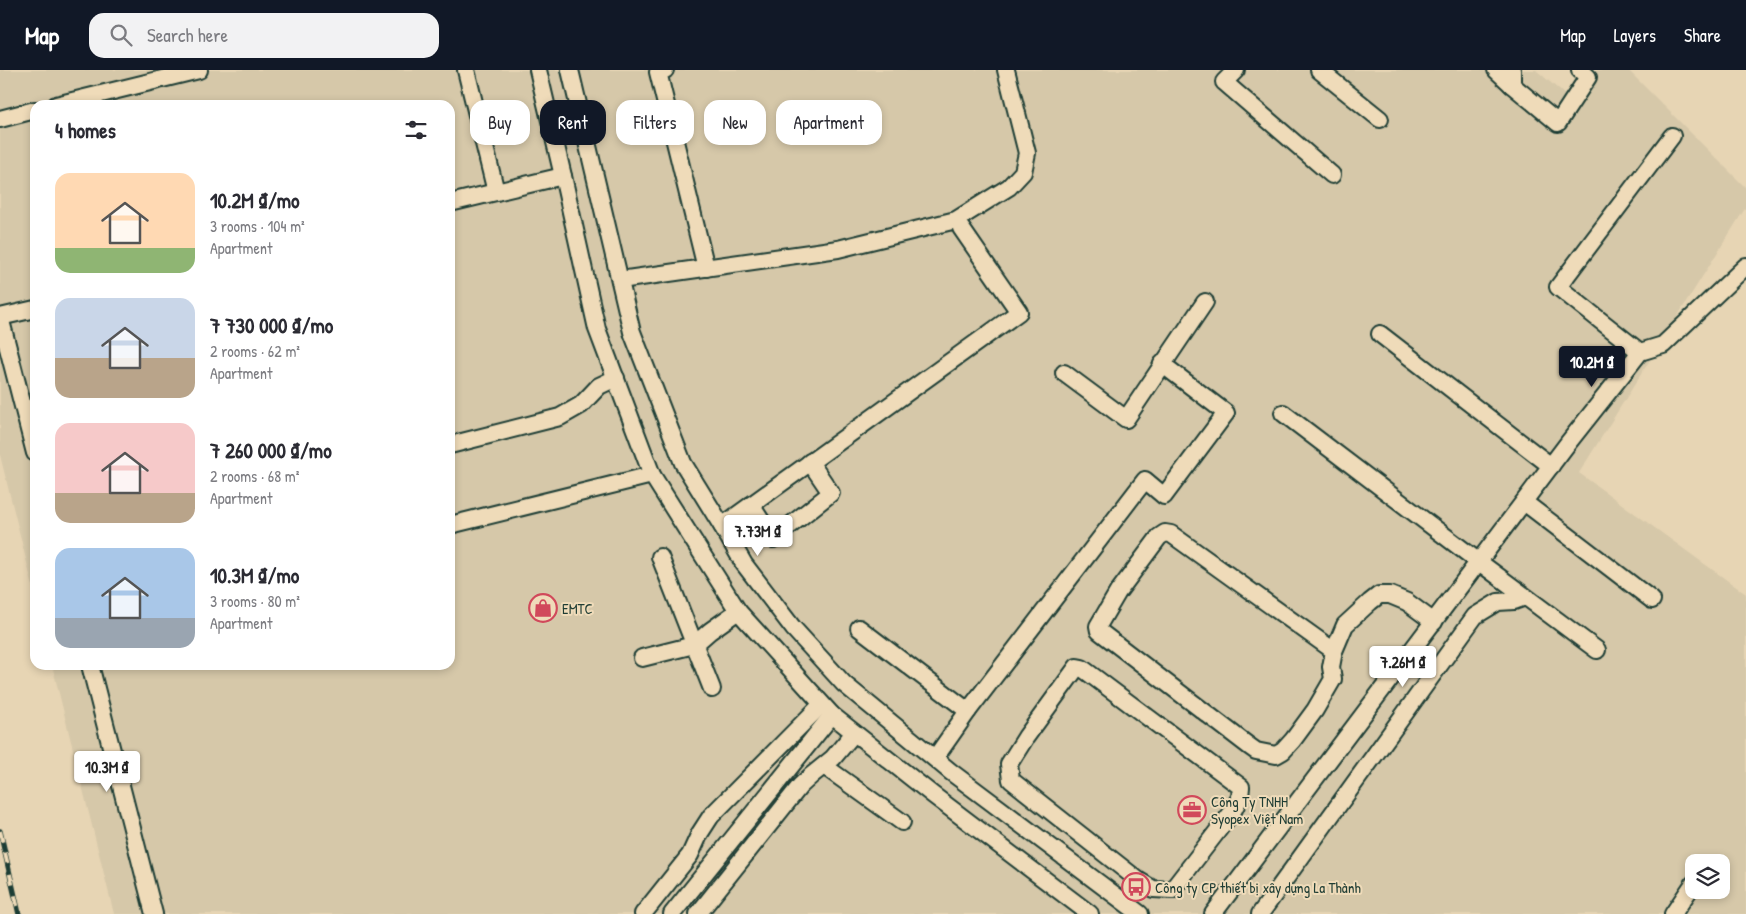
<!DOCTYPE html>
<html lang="en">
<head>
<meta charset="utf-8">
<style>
  :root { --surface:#fff; --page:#f2f2f3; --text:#2b2b33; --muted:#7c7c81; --accent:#111827 }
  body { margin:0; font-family:"Patrick Hand",sans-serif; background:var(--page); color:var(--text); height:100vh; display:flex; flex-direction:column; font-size:19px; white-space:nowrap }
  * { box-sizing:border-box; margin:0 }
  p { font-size:16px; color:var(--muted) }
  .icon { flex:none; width:28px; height:28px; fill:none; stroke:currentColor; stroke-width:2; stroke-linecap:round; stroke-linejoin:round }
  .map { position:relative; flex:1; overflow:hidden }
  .side { position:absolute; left:30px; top:30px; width:425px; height:570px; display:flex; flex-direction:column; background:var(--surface); border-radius:15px; box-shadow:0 2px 8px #0003 }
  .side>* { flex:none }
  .hud { position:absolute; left:470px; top:30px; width:475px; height:45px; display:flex; gap:10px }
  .tools { position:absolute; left:1685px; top:784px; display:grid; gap:10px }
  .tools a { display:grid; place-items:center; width:45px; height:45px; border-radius:10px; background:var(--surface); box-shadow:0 2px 8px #0003; font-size:25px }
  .price { position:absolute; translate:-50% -42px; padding:0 11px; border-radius:5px; background:#fff; color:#222; font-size:16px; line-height:32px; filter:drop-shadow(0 1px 2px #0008) }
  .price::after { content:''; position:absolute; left:50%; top:30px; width:15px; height:11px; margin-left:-8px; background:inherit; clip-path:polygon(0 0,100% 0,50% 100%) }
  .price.selected { background:var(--accent); color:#fff }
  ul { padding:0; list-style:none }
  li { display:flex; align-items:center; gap:15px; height:125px; padding:0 25px }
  li span { display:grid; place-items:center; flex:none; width:140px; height:100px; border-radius:15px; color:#555 }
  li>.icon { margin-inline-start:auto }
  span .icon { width:60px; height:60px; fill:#fffc; stroke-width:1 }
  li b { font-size:21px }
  h2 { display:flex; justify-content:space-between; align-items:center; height:60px; padding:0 25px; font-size:21px }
  .chip { padding:0 18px; border-radius:15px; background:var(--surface); box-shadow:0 2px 8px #0003; font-size:18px; line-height:45px }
  .chip.selected { background:var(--accent); color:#fff }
  header { display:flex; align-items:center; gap:30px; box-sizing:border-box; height:70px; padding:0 25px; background:var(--accent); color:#fff }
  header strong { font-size:24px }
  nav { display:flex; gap:28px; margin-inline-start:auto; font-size:18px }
  .search { width:350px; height:45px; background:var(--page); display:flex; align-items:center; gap:12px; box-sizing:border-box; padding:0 18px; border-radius:15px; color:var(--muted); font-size:19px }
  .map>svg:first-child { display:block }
  .built { fill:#d6c8a9; fill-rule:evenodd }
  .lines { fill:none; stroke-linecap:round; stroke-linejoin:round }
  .minor-casing { stroke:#1f3d34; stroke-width:20 }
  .minor { stroke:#efdbb9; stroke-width:16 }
  .rail-casing { stroke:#1f3d34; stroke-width:5.5 }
  .rail { stroke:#efdbb9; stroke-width:4; stroke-dasharray:11; stroke-linecap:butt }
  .labels { text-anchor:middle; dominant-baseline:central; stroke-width:4; stroke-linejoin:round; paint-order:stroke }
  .poi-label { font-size:15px; fill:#1f3d34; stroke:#efdbb9; text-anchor:start }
</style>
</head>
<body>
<header>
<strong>Map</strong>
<div class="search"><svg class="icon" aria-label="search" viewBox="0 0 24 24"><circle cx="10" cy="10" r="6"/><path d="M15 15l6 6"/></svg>Search here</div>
<nav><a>Map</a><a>Layers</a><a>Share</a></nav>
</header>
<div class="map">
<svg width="1746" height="844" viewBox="0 0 1746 844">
  <rect width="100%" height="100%" fill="#e7d5b4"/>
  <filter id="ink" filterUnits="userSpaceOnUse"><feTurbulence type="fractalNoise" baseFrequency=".02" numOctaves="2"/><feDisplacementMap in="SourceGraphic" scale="10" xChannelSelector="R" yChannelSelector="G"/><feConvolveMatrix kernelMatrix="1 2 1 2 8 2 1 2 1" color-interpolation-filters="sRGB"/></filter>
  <g filter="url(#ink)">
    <!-- built -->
    <path class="built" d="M0,0H1536L1571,30L1594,0H1628L1746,118V137L1579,403L1746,524V844H114L52,595H450V35H35V525L0,385ZM1694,792H1721V820H1694Z"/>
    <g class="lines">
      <defs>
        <g id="minor">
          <path d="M466,0L496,122"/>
          <path d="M538,0L563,106L597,259L652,405L738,541L832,645L933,725L1090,844"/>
          <path d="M570,0L632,262L683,393L722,456L744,494L793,558L844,614L951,702L1140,844"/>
          <path d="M665,0L658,2L706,198"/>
          <path d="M1236,0L1224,12L1332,105"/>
          <path d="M1319,0L1380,49"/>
          <path d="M1496,0L1512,15V0"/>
          <path d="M1512,15L1558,53L1588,7L1580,0"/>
          <path d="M56,35L199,0"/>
          <path d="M0,49L35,40"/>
          <path d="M450,133L563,106"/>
          <path d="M620,210L838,179L956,150L1009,117L1023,102L1027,83L1006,0"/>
          <path d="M0,247L35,383"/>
          <path d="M0,247L35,239"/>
          <path d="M1380,264L1551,396"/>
          <path d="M1640,282L1558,217L1672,66"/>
          <path d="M1064,303L1126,349L1205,232"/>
          <path d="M1283,343L1479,492L1597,580"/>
          <path d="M450,375L560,347L581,335L599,316L616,308"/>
          <path d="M1524,432L1652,530"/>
          <path d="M751,435L773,469L831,423L810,392"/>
          <path d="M450,455L652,405"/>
          <path d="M722,456L1019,242L961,158"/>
          <path d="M660,487L712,619"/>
          <path d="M859,558L968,641"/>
          <path d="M1334,581L1171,464L1165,463L1159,467L1118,522L1098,556L1099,561L1249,676L1256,681L1276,685L1283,681L1293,670L1315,640L1333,609L1331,597L1334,581L1345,555L1370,532L1379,525H1390L1407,532L1434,552"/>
          <path d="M642,588L694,575L710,561L738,541"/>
          <path d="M90,595L154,844"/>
          <path d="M1077,597L1082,598L1241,717L1240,727L1233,741L1172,820L1153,819L1138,810L1011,710L1009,694L1026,667Z"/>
          <path d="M935,688L968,641L1145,410L1164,426L1226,343L1162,294"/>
          <path d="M824,696L902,752"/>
          <path d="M643,844L690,785L700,763L711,746L821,635"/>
          <path d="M672,844L832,645"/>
          <path d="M698,844L800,716L812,705L833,688L854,663"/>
          <path d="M1213,844L1568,373L1640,282L1663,275L1746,196"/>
          <path d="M1260,844L1475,546L1498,532L1514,531L1525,527"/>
          <path d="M1673,844L1694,813"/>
        </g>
      </defs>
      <!-- minor casing -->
      <use href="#minor" class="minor-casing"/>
      <!-- minor -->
      <use href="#minor" class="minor"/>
      <defs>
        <path id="rail" d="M0,761L19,844"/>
      </defs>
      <!-- rail casing -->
      <use href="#rail" class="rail-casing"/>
      <!-- rail -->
      <use href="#rail" class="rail"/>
    </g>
  </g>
  <!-- icons -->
  <defs>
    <symbol id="shop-ring" viewBox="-11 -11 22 22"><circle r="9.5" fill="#efdbb9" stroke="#d1495b" stroke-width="1.5"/><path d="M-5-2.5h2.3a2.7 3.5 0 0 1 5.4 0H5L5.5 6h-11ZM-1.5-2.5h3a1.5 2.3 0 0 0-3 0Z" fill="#d1495b"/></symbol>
    <symbol id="office-ring" viewBox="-11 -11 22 22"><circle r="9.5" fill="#efdbb9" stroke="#d1495b" stroke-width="1.5"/><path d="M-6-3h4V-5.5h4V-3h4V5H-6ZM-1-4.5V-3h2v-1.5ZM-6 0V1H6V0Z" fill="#d1495b"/></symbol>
    <symbol id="bus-ring" viewBox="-11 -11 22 22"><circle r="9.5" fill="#efdbb9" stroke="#d1495b" stroke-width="1.5"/><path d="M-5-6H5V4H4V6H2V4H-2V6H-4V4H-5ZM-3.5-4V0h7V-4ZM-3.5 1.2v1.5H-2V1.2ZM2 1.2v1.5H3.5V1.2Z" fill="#d1495b"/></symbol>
  </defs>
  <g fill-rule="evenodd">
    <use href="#shop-ring" x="527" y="522" width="32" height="32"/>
    <use href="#office-ring" x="1176" y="724" width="32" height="32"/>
    <use href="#bus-ring" x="1120" y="801" width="32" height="32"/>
  </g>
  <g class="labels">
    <!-- poi labels -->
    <g class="poi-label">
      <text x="562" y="538">EMTC</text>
      <text x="1211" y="731">Công Ty TNHH<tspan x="1211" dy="17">Syopex Việt Nam</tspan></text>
      <text x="1155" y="817">Công ty CP thiết bị xây dựng La Thành</text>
    </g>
  </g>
</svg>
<div class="tools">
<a><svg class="icon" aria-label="layers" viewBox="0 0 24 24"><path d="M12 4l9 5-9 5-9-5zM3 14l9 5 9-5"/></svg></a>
</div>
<b class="price selected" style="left:1592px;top:318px">10.2M ₫</b>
<b class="price" style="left:758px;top:487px">7.73M ₫</b>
<b class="price" style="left:1403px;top:618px">7.26M ₫</b>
<b class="price" style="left:107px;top:723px">10.3M ₫</b>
<div class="hud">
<a class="chip">Buy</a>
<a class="chip selected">Rent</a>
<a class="chip">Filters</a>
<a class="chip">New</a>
<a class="chip">Apartment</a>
</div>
<section class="side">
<h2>4 homes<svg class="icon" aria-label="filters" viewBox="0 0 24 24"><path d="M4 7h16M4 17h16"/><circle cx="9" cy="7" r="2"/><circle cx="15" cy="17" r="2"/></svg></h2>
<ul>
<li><span style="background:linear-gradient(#ffd9b3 75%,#8fb573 0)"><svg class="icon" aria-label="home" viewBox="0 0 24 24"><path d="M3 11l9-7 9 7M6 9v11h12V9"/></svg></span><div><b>10.2M ₫/mo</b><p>3 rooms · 104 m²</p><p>Apartment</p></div></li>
<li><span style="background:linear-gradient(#c9d6e8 60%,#b9a48a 0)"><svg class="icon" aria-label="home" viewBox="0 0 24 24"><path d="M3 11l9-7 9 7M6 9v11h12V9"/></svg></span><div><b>7 730 000 ₫/mo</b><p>2 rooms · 62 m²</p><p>Apartment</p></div></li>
<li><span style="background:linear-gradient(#f6c9c9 70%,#b9a48a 0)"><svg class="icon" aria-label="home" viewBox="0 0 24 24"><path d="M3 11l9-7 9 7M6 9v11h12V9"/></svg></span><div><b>7 260 000 ₫/mo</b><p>2 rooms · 68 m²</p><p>Apartment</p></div></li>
<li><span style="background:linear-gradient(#a9c7e8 70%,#9aa5b1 0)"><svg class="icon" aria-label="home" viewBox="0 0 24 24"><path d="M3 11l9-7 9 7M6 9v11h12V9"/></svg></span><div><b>10.3M ₫/mo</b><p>3 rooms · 80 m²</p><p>Apartment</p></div></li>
</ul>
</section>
</div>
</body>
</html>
